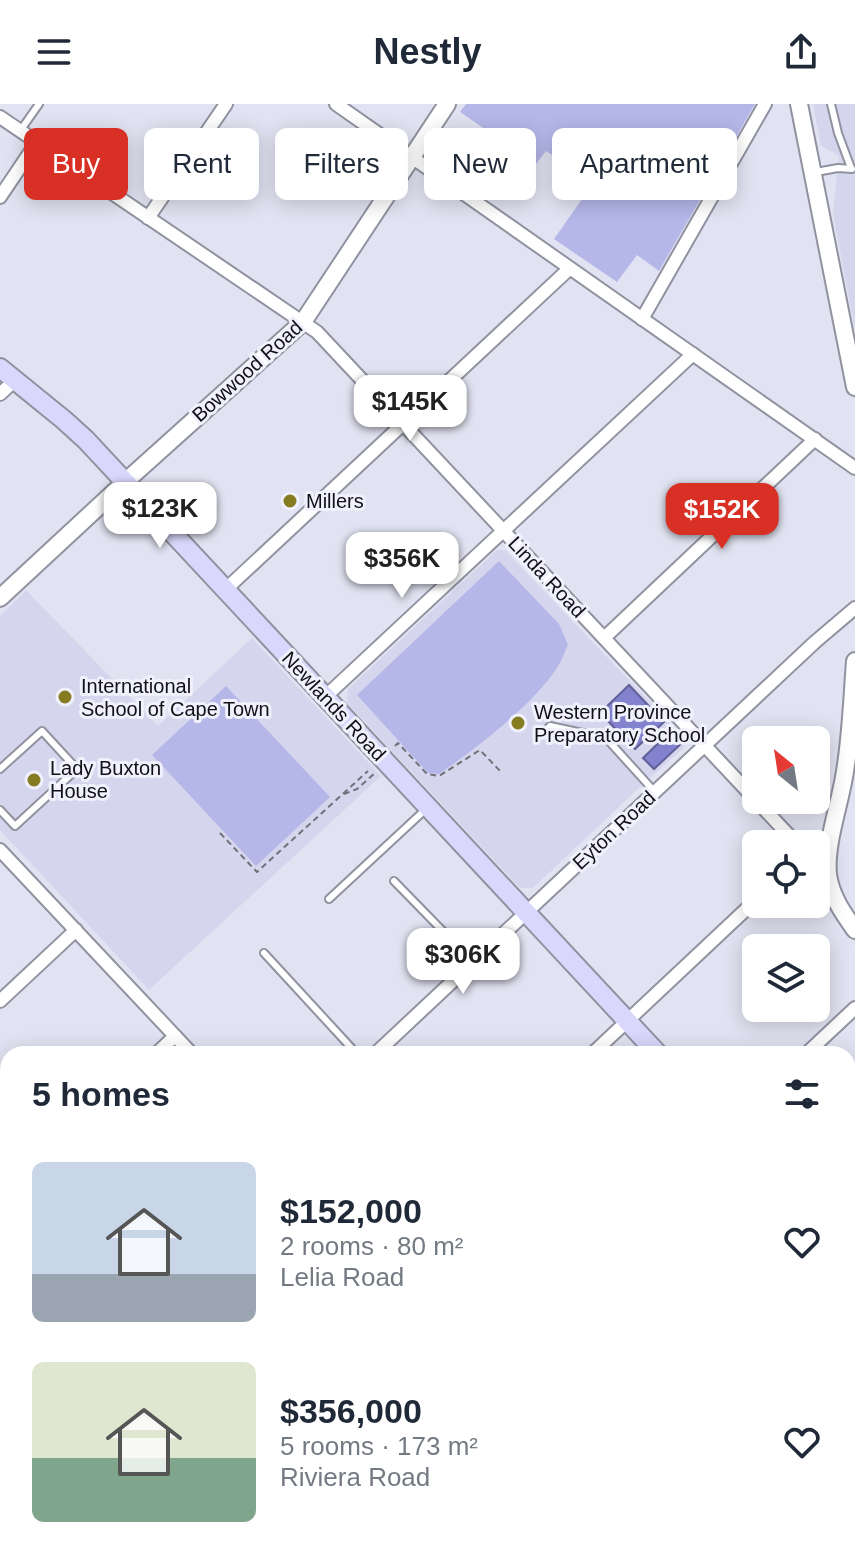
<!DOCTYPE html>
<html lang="en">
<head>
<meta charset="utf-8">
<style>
  :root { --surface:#fff; --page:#f6f6f7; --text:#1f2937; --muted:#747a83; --accent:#d93025 }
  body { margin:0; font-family:Arial,sans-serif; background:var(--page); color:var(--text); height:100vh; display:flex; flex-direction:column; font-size:30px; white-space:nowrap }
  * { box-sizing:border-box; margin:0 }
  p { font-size:26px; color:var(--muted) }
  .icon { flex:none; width:44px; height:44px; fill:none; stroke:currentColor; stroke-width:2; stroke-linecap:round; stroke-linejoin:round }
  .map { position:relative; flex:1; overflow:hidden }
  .side { position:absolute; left:0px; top:942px; width:856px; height:512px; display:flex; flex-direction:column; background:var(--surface); border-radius:24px 24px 0 0; box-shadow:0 4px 20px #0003 }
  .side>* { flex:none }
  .hud { position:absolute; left:24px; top:24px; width:808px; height:72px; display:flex; gap:16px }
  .needle { width:52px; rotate:330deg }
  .tools { position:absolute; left:742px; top:622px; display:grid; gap:16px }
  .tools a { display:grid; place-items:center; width:88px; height:88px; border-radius:12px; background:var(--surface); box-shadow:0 4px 20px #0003; font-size:40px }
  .price { position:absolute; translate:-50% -68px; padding:0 18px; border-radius:16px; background:#fff; color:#222; font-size:26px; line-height:52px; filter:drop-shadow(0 2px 4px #0008) }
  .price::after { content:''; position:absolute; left:50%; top:48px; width:24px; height:18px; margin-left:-12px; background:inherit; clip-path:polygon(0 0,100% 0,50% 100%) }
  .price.active { background:var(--accent); color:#fff }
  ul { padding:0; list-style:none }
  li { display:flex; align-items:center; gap:24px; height:200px; padding:0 32px }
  li span { display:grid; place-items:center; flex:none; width:224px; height:160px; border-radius:12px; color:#555 }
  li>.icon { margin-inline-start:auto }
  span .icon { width:96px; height:96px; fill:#fffc; stroke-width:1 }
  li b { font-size:34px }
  h2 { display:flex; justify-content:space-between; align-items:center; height:96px; padding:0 32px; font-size:34px }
  .chip { padding:0 28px; border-radius:12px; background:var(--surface); box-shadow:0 4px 20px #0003; font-size:28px; line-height:72px }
  .chip.active { background:var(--accent); color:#fff }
  header { display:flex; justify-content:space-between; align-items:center; height:104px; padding:0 32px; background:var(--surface); font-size:36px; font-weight:600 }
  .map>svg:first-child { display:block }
  .built { fill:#d5d6ed }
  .green { fill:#b5b7e9 }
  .water { fill:#8382cf; stroke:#606097; stroke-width:2 }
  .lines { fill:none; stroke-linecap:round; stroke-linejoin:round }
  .service-casing { stroke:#9192a0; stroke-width:10 }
  .minor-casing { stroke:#9192a0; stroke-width:16 }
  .tertiary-casing { stroke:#9192a0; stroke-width:20 }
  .secondary-casing { stroke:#9192a0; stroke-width:22 }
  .path { stroke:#70717a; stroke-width:2; stroke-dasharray:6 4; stroke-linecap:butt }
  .service { stroke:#fff; stroke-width:6 }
  .minor { stroke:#fff; stroke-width:12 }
  .tertiary { stroke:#fff; stroke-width:16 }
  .secondary { stroke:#dad7fc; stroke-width:18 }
  .poi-dot { fill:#857c22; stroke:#f0f1fd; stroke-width:3 }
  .labels { text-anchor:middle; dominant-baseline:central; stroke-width:6; stroke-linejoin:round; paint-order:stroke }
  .street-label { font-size:20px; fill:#101015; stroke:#f0f1fd }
  .poi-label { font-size:20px; fill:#101015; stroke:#f0f1fd; text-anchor:start }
</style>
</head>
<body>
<header><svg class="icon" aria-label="menu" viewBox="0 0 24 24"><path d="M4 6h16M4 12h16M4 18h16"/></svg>Nestly<svg class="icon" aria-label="share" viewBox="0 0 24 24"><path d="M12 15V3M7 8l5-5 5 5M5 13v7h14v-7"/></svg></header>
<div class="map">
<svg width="855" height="1454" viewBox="0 0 855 1454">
  <rect width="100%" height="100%" fill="#e2e3f2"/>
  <!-- built -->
  <g class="built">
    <path d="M813,0H855V226L833,110L839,52L821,42Z"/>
    <path d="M497,446H505L689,639L650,674L645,670L638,676L642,681L533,784H520L347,599L348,585Z"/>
    <path d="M26,486L158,622L252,534L381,672L149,886L0,726V512Z"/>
  </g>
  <!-- green -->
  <g class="green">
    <path d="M466,0H755L659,167L637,151L617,178L554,135L594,78L546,47L536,60L460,8Z"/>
    <path d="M499,457L559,520L568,541C565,547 563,553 560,559C538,597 476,645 439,670L428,669L357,591Z"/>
    <path d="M226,582L330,693L256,762L152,651Z"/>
  </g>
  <!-- water -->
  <g class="water">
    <path d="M629,581L664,618L635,645L600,609Z"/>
    <path d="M672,626L683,638L654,665L643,654Z"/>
  </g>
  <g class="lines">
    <defs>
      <g id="service">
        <path d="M831,0L838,29L851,64"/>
        <path d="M20,27L39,0"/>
        <path d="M816,68L838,64L852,65"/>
        <path d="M547,625L550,622L606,634L654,687"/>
        <path d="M0,665L42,627L77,665L15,722L0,706"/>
        <path d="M394,777L473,858"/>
        <path d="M329,795L426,705"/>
        <path d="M264,849L357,950"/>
      </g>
      <g id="minor">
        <path d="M336,0L855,364"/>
        <path d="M0,13L317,228L797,740"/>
        <path d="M0,93L37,38"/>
        <path d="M148,114L226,0"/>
        <path d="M642,215L765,0"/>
        <path d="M0,290L15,276"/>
        <path d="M225,486L569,165"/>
        <path d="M604,534L815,335"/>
        <path d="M325,593L693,250"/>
        <path d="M0,746L192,950"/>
        <path d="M0,897L76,826"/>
        <path d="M156,950L175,932"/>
        <path d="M375,950L815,538L855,504"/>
        <path d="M592,950L756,796"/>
        <path d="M806,950L855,904"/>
        <path d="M0,1097L8,1089"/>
        <path d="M848,1109L855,1103"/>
        <path d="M0,1246L8,1254"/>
        <path d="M848,1309L855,1302"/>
        <path d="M0,1369L8,1367"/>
        <path d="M0,1440L8,1437"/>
        <path d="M401,1446L428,1454"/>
        <path d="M656,1446L664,1454"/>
        <path d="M64,1454V1446"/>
        <path d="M691,1454L700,1446"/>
      </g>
      <g id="tertiary">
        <path d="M799,0L855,283"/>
        <path d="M0,494L125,378L303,218L447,0"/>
        <path d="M855,557C852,596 851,635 844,673C839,703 825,741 828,771C831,792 843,809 855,826"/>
      </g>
      <g id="secondary">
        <path d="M0,264L64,316L86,336L658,950"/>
        <path d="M848,1152L855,1160"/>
      </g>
    </defs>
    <!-- service casing -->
    <use href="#service" class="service-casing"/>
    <!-- minor casing -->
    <use href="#minor" class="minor-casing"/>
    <!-- tertiary casing -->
    <use href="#tertiary" class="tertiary-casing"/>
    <!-- secondary casing -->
    <use href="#secondary" class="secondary-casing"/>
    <!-- path -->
    <g class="path">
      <path d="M395,642L398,639L427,670L439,672L480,646L502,669"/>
      <path d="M344,690L357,685L375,669"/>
      <path d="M220,729L257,768L368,667"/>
    </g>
    <!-- service -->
    <use href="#service" class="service"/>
    <!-- minor -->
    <use href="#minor" class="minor"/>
    <!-- tertiary -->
    <use href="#tertiary" class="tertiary"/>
    <!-- secondary -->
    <use href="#secondary" class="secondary"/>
  </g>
  <!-- markers -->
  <g class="poi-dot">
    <circle cx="290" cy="397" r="8"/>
    <circle cx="65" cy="593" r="8"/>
    <circle cx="518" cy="619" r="8"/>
    <circle cx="34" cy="676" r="8"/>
  </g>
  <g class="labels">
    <!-- street labels -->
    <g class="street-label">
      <text transform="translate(247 267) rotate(-42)">Bowwood Road</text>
      <text transform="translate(547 473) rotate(47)">Linda Road</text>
      <text transform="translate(334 602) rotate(47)">Newlands Road</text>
      <text transform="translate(614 726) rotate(-43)">Eyton Road</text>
    </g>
    <!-- poi labels -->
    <g class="poi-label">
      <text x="306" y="397">Millers</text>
      <text x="81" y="582">International<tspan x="81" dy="23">School of Cape Town</tspan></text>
      <text x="534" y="608">Western Province<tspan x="534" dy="23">Preparatory School</tspan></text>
      <text x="50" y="664">Lady Buxton<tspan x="50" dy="23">House</tspan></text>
    </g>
  </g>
</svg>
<div class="tools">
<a><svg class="needle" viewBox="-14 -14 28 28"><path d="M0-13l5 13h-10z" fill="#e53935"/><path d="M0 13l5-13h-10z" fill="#747a83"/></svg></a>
<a><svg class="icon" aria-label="locate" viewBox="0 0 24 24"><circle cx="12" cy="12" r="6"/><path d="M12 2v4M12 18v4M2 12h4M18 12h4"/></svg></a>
<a><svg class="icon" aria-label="layers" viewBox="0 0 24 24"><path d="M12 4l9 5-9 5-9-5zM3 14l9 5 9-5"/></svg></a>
</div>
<b class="price" style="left:410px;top:339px">$145K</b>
<b class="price" style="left:160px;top:446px">$123K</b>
<b class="price active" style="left:722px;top:447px">$152K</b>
<b class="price" style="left:402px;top:496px">$356K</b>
<b class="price" style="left:463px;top:892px">$306K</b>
<div class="hud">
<a class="chip active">Buy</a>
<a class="chip">Rent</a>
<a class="chip">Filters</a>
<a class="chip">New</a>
<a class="chip">Apartment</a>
</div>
<section class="side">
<h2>5 homes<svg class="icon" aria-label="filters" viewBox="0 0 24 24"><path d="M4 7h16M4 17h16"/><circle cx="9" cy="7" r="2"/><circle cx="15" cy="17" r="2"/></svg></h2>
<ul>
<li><span style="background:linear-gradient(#c9d6e8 70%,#9aa5b1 0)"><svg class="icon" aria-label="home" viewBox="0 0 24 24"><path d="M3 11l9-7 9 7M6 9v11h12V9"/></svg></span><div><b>$152,000</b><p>2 rooms · 80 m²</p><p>Lelia Road</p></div><svg class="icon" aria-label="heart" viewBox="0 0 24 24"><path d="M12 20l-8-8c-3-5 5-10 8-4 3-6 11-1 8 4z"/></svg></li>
<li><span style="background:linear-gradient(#dfe7d0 60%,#7fa58c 0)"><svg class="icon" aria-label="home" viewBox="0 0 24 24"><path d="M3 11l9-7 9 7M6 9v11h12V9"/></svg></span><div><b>$356,000</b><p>5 rooms · 173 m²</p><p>Riviera Road</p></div><svg class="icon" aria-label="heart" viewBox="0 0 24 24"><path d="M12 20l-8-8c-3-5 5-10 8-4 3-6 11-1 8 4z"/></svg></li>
</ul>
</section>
</div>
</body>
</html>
